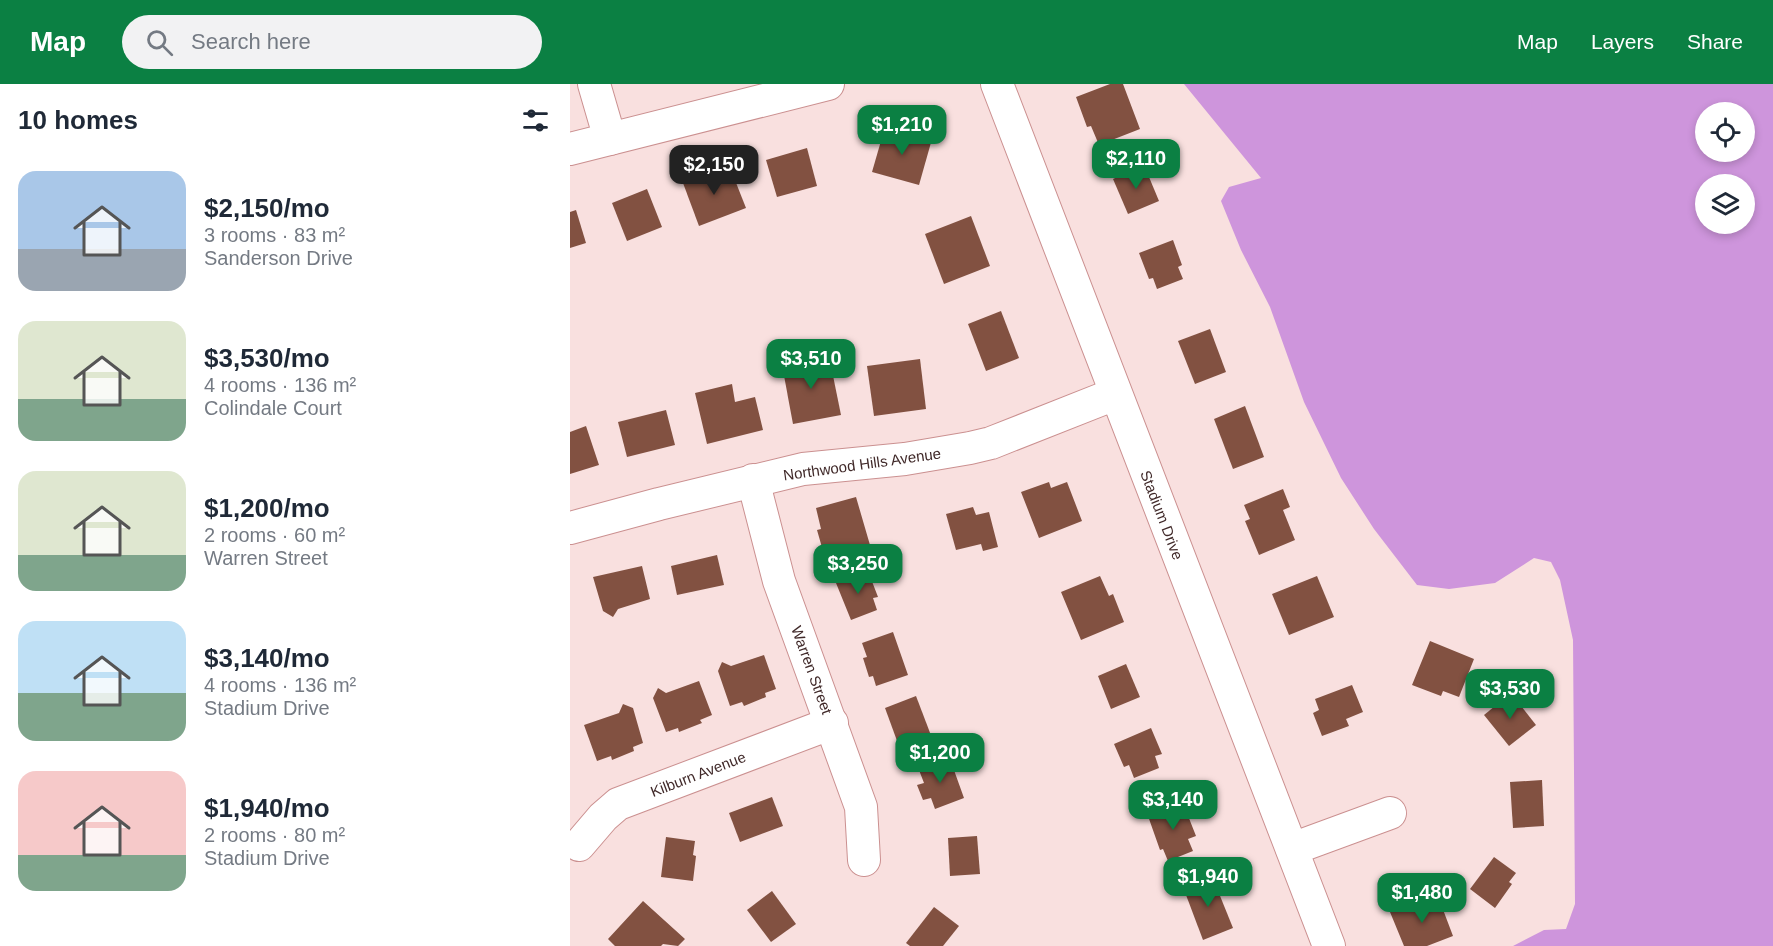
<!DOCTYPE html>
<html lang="en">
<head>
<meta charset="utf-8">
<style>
  :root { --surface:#fff; --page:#f2f2f3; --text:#1f2937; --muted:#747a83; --accent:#0b8043 }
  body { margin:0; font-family:Arial,sans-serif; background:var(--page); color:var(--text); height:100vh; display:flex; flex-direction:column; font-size:22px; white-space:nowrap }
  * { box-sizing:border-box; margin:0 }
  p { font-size:20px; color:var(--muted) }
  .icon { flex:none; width:33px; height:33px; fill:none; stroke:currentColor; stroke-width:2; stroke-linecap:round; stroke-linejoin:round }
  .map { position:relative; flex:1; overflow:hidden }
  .details { display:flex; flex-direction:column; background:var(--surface); width:570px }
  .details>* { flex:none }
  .tools { position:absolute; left:1125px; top:18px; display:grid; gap:12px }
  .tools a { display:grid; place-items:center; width:60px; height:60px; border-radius:50%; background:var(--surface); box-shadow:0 3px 9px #0003; font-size:30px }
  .price { position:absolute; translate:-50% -51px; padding:0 14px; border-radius:12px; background:var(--accent); color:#fff; font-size:20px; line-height:39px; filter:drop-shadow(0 2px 3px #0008) }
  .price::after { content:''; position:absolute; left:50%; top:36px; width:18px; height:14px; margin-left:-9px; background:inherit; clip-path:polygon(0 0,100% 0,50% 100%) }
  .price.on { background:#222; color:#fff }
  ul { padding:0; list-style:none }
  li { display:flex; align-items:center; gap:18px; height:150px; padding:0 18px }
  li span { display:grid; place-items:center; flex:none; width:168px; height:120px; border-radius:18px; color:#555 }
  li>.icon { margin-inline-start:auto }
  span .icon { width:72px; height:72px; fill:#fffc; stroke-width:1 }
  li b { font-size:26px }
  h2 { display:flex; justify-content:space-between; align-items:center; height:72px; padding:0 18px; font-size:26px }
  header { display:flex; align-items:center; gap:36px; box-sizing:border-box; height:84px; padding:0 30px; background:var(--accent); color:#fff }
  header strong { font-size:28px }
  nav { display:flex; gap:33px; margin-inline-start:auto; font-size:21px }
  .search { width:420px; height:54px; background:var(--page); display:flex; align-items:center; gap:15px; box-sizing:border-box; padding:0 21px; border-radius:33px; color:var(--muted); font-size:22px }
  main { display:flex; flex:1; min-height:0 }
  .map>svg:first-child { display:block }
  .forest { fill:#ce95dc; fill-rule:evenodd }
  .building { fill:#825141 }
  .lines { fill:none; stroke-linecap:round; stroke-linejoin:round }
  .minor-casing { stroke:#cb9090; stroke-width:34 }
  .minor { stroke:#fff; stroke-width:32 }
  .labels { text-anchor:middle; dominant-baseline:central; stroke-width:6; stroke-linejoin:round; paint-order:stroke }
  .street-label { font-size:15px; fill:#412a2a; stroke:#fff }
</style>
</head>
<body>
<header>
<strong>Map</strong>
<div class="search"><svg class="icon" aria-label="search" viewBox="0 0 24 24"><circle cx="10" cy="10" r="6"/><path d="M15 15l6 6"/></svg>Search here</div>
<nav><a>Map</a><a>Layers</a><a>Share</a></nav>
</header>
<main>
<section class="details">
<h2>10 homes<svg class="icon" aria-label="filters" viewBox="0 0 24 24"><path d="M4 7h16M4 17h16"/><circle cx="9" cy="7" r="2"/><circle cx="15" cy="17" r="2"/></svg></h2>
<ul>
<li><span style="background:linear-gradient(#a9c7e8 65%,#9aa5b1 0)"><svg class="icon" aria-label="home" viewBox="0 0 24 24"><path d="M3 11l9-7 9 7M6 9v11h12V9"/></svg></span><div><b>$2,150/mo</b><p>3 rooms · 83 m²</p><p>Sanderson Drive</p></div></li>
<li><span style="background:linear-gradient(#dfe7d0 65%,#7fa58c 0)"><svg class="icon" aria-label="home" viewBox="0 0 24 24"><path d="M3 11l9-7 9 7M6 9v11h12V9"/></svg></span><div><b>$3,530/mo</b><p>4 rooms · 136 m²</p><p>Colindale Court</p></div></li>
<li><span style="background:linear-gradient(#dfe7d0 70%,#7fa58c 0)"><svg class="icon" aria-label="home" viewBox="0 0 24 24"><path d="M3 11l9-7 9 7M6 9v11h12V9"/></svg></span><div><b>$1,200/mo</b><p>2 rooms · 60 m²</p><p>Warren Street</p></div></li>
<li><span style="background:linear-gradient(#bfe0f5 60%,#7fa58c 0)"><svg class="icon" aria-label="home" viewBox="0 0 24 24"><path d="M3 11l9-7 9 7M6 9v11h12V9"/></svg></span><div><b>$3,140/mo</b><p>4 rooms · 136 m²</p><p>Stadium Drive</p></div></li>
<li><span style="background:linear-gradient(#f6c9c9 70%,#7fa58c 0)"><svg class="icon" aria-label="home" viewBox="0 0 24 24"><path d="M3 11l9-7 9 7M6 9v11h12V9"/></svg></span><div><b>$1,940/mo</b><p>2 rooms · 80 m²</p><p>Stadium Drive</p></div></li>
</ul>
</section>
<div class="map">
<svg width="1203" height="862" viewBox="0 0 1203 862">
  <rect width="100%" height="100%" fill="#f9e0df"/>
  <!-- forest -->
  <path class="forest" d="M614,0H1203V862H943L974,846L996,845L1005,820L1003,556L990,496L981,478L964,474L925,499L879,505L847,501L804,445L771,394L734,318L700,223L671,166L651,117L659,103L691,94ZM1136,28H1174V68H1136ZM1136,100H1174V140H1136Z"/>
  <!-- building -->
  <g class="building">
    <path d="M540,0H553L570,45L529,61L521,42L517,43L506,13Z"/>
    <path d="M315,43L362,55L349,101L302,88Z"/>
    <path d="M237,64L247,102L207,113L196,76Z"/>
    <path d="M159,81L176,124L129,142L113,99Z"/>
    <path d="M574,81L589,117L558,130L543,95Z"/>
    <path d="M77,105L92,143L57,157L42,119Z"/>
    <path d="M6,126L16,159L0,164V128Z"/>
    <path d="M401,132L420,182L374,200L355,150Z"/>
    <path d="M603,156L612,181L608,183L613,195L587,205L583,194L579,195L569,169Z"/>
    <path d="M431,227L449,274L416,287L398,240Z"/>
    <path d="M640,245L656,288L625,300L608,257Z"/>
    <path d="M259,272L271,331L223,340L212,281Z"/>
    <path d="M350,275L356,325L304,332L297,282Z"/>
    <path d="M162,300L165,318L185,313L193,346L137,360L125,309Z"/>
    <path d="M675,322L694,373L663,385L644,335Z"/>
    <path d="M96,326L105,361L57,373L48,338Z"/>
    <path d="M16,342L29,381L0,390V348Z"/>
    <path d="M479,398L481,404L497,398L512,437L469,454L451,408Z"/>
    <path d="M713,405L720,423L713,426L725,456L689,471L675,437L680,435L674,421Z"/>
    <path d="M286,413L300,461L255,474L247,446L251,445L246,424Z"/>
    <path d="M403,423L406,431L419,428L428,463L413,467L411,460L386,466L376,430Z"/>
    <path d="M147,471L154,501L107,511L101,482Z"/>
    <path d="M72,482L80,515L48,525L43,533L33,527L23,493Z"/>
    <path d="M298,487L308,513L303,514L307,526L281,536L266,499Z"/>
    <path d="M530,492L539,512L543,510L554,538L511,556L491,508Z"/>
    <path d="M747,492L764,533L719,551L702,510Z"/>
    <path d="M323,548L338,591L306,602L303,592L299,593L293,574L297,573L292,559Z"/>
    <path d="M860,557L904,575L889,613L873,607L871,612L842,601Z"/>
    <path d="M194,571L206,605L195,609L196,613L174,622L172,618L160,622L148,587L152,578L161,582Z"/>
    <path d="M556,580L570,613L541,625L528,592Z"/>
    <path d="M129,597L142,631L130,636L132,639L109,648L108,644L96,648L83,614L88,604L96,609Z"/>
    <path d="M782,601L793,628L776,635L779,642L752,652L743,629L749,626L745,615Z"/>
    <path d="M941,609L966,641L939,662L914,631Z"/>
    <path d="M346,612L362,654L330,665L315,624Z"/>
    <path d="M53,620L63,624L73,659L63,663L64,667L42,676L41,672L27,677L14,641L49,629Z"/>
    <path d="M581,644L592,670L585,672L589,684L564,694L559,681L554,683L544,660Z"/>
    <path d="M380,675L394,714L365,725L361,714L353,716L347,701L354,699L349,686Z"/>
    <path d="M972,696L974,742L943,744L940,698Z"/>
    <path d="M202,713L213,742L170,758L159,729Z"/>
    <path d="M613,719L626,752L618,755L623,767L598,777L593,765L590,766L578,732Z"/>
    <path d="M407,752L410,790L380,792L378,754Z"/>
    <path d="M96,753L125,757L123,771L126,772L123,797L91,793Z"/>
    <path d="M924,773L946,789L939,798L942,800L925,824L900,805Z"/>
    <path d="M642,792L663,844L633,856L613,803Z"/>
    <path d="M202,807L226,840L201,858L177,826Z"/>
    <path d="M869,815L883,852L857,862H834L820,828L849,817L851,822Z"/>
    <path d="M73,817L115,855L108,862L93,860L91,862H45L38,855Z"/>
    <path d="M364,823L389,842L373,862H340L336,859Z"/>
  </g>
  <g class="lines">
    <defs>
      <g id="minor">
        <path d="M24,0L40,55"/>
        <path d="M427,0L759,862"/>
        <path d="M0,65L258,0"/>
        <path d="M183,396L209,497L291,723L294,776"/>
        <path d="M0,444L89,420L233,385L335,375L400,364L421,359L545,310"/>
        <path d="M9,761L33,733L48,720L262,639"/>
        <path d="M722,765L820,729"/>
      </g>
    </defs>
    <!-- minor casing -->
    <use href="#minor" class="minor-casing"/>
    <!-- minor -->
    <use href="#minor" class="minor"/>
  </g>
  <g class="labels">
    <!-- street labels -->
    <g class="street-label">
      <text transform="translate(292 380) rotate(-8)">Northwood Hills Avenue</text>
      <text transform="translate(592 431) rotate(69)">Stadium Drive</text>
      <text transform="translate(242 586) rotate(70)">Warren Street</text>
      <text transform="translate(128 690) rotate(-21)">Kilburn Avenue</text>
    </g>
  </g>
</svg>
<div class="tools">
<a><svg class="icon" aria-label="locate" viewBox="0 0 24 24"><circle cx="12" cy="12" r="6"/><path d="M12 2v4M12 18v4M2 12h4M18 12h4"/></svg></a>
<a><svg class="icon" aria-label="layers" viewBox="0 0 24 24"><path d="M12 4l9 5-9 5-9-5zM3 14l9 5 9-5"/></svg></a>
</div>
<b class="price" style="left:332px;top:72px">$1,210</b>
<b class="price" style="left:566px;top:106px">$2,110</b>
<b class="price on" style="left:144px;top:112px">$2,150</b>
<b class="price" style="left:241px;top:306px">$3,510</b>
<b class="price" style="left:288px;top:511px">$3,250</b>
<b class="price" style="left:940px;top:636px">$3,530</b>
<b class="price" style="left:370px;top:700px">$1,200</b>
<b class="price" style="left:603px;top:747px">$3,140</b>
<b class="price" style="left:638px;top:824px">$1,940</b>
<b class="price" style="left:852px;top:840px">$1,480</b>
</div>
</main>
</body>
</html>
